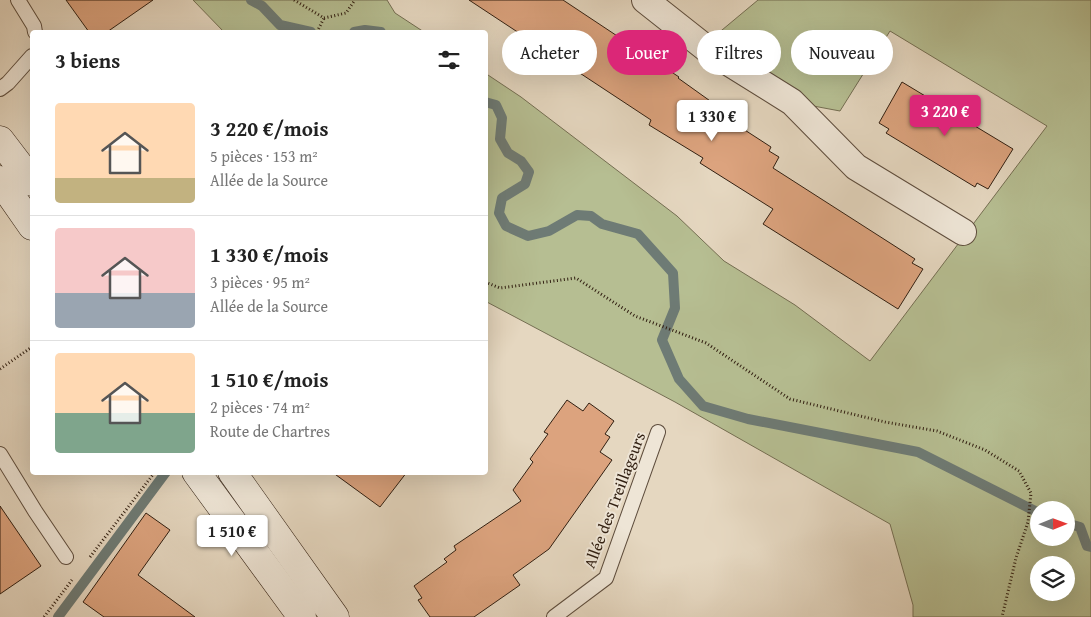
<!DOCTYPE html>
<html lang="fr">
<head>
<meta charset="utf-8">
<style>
  :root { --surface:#fff; --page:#f6f6f6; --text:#222; --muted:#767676; --line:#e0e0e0; --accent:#db2777 }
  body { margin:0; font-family:"Gentium Book Plus",serif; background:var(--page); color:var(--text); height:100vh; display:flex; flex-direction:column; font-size:19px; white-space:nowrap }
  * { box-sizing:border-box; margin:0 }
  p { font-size:16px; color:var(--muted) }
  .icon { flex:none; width:28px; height:28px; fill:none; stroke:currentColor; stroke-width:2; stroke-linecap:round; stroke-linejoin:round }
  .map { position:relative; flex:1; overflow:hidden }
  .details { position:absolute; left:30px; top:30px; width:458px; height:445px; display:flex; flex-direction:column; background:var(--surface); border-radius:5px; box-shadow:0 5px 20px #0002 }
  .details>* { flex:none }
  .top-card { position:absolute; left:502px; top:30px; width:475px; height:45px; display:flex; gap:10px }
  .needle { width:32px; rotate:89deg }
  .tools { position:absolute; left:1030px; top:501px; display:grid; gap:10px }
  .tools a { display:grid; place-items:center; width:45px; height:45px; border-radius:50%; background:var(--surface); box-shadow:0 5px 20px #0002; font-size:25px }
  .price { position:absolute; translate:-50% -42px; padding:0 11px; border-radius:5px; background:#fff; color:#222; font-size:16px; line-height:32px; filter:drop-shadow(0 1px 2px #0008) }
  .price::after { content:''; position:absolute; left:50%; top:30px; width:15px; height:11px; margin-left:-8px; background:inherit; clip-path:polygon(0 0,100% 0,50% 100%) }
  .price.on { background:var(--accent); color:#fff }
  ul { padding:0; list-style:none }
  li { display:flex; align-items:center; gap:15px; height:125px; padding:0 25px }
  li+li { border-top:1px solid var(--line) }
  li span { display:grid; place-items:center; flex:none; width:140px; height:100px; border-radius:5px; color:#555 }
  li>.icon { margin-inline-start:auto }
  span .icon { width:60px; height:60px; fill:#fffc; stroke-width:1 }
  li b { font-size:21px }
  h2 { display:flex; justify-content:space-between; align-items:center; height:60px; padding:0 25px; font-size:21px }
  .chip { padding:0 18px; border-radius:22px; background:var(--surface); box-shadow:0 5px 20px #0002; font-size:18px; line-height:45px }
  .chip.on { background:var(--accent); color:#fff }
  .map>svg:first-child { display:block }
  .green { fill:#b6be92; stroke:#746e52; fill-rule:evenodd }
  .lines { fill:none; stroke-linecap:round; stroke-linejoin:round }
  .stream { stroke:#6e7b75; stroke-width:10 }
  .building { fill:#dca37e; stroke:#311f11 }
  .service-casing { stroke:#5e4d3d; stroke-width:16 }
  .minor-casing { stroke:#5e4d3d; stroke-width:28 }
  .secondary-casing { stroke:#311f11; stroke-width:29 }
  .path { stroke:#311f11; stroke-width:3; stroke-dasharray:1 2.5; stroke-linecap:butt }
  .service { stroke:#eee5d6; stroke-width:14 }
  .minor { stroke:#eee5d6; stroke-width:26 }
  .secondary { stroke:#eee5d6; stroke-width:28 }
  .labels { text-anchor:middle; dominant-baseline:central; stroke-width:4; stroke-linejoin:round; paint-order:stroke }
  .street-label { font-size:16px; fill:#311f11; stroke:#eee5d6 }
</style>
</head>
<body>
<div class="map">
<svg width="1091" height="617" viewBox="0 0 1091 617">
  <rect width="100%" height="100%" fill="#e5d7c0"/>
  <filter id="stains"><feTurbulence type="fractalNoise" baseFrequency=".004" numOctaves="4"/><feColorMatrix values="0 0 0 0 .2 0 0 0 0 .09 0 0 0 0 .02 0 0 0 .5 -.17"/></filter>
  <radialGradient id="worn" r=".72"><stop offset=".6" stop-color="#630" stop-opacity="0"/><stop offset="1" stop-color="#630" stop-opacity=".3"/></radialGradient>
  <!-- green -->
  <g class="green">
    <path d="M193,0H387L395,13L424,32H224Z"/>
    <path d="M758,0H1091V617H913V605L890,524L675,402L485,301V73L521,97L677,216L724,261L795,305L870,361L1047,126L890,31L840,111L792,102L707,49L716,35ZM1039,510H1066V538H1039ZM1039,565H1066V592H1039Z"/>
  </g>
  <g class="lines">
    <!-- stream -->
    <g class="stream">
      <path d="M251,0L262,6L280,25L311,32"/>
      <path d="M354,32L365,30L381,32"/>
      <path d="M485,102L496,105L502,118L500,139L508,153L521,161L529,172L525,184L502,198L499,213L506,226L528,236L549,231L577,215L591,216L602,224L638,234L673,273L675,308L662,340L679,379L703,406L748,419L918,452L1039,513"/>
      <path d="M1066,523L1080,527L1087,546L1091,547"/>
      <path d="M58,617L166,472"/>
    </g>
  </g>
  <!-- building -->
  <g class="building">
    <path d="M66,0H153L107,32H89Z"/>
    <path d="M469,0H563L679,77L678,78L720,108L717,112L771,147L769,151L779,157L773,168L915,259L912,263L923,269L898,309L763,224L773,209L700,163L703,158L649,125L651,120Z"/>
    <path d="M902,82L1013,149L988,189L977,183L975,187L886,133L889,129L879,123Z"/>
    <path d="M567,400L583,411L589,403L614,421L605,434L610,437L600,452L612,460L549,549L513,575L520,585L474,617H430L418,600L422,598L414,586L447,562L444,559L456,550L454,546L521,501L513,490L533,462L530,459L548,434L544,432Z"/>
    <path d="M332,472H407L380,507Z"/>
    <path d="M0,506L41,566L0,594Z"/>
    <path d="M146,513L170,530L138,575L195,617H104L83,602Z"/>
  </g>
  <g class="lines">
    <defs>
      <g id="service">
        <path d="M18,0L34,26L35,32"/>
        <path d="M0,89L8,83L32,56"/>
        <path d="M0,454L35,511L66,557"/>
        <path d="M554,617L606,578L658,432"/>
      </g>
      <path id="minor" d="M645,0L707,49L792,102L856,167L963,232"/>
      <g id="secondary">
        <path d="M0,140L32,182"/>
        <path d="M0,180L32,226"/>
        <path d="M196,472L302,617"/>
        <path d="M232,472L335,617"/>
      </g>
    </defs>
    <!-- service casing -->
    <use href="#service" class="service-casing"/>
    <!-- minor casing -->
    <use href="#minor" class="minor-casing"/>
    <!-- secondary casing -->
    <use href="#secondary" class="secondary-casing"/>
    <!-- path -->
    <g class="path">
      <path d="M294,0L324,18L346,13L355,0"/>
      <path d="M317,32L324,18"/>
      <path d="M485,282L500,288L576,278L635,316L706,343L790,399L885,422L937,431L985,450L1019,471L1031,493L1028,522L1016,558L1002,617"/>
      <path d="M0,369L32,347"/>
      <path d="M90,557L155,472"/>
      <path d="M44,617L72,580"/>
    </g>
    <!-- service -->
    <use href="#service" class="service"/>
    <!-- minor -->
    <use href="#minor" class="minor"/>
    <!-- secondary -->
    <use href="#secondary" class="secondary"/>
  </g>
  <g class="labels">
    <!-- street labels -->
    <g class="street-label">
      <text transform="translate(614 500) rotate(-69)">Allée des Treillageurs</text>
    </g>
  </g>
  <rect width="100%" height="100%" filter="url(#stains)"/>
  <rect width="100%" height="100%" fill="url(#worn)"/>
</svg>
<div class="tools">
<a><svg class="needle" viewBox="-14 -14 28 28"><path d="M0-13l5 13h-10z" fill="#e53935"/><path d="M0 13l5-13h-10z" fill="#767676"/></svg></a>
<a><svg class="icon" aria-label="layers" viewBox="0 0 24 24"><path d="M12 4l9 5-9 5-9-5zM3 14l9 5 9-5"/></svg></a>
</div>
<b class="price on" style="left:945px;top:137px">3 220 €</b>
<b class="price" style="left:712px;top:142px">1 330 €</b>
<b class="price" style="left:232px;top:557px">1 510 €</b>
<div class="top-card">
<a class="chip">Acheter</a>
<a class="chip on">Louer</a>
<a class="chip">Filtres</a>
<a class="chip">Nouveau</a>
</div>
<section class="details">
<h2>3 biens<svg class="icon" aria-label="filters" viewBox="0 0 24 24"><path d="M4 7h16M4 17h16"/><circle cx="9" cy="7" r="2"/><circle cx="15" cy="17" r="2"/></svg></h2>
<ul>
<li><span style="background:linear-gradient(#ffd9b3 75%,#c2b280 0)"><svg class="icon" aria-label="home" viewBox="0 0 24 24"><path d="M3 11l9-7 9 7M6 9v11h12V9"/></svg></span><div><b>3 220 €/mois</b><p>5 pièces · 153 m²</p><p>Allée de la Source</p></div></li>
<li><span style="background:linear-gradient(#f6c9c9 65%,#9aa5b1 0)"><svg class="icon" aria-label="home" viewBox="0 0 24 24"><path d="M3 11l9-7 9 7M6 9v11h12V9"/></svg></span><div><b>1 330 €/mois</b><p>3 pièces · 95 m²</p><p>Allée de la Source</p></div></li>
<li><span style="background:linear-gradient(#ffd9b3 60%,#7fa58c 0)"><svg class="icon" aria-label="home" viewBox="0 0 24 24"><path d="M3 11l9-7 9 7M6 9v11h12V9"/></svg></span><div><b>1 510 €/mois</b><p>2 pièces · 74 m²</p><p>Route de Chartres</p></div></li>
</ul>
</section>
</div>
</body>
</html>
